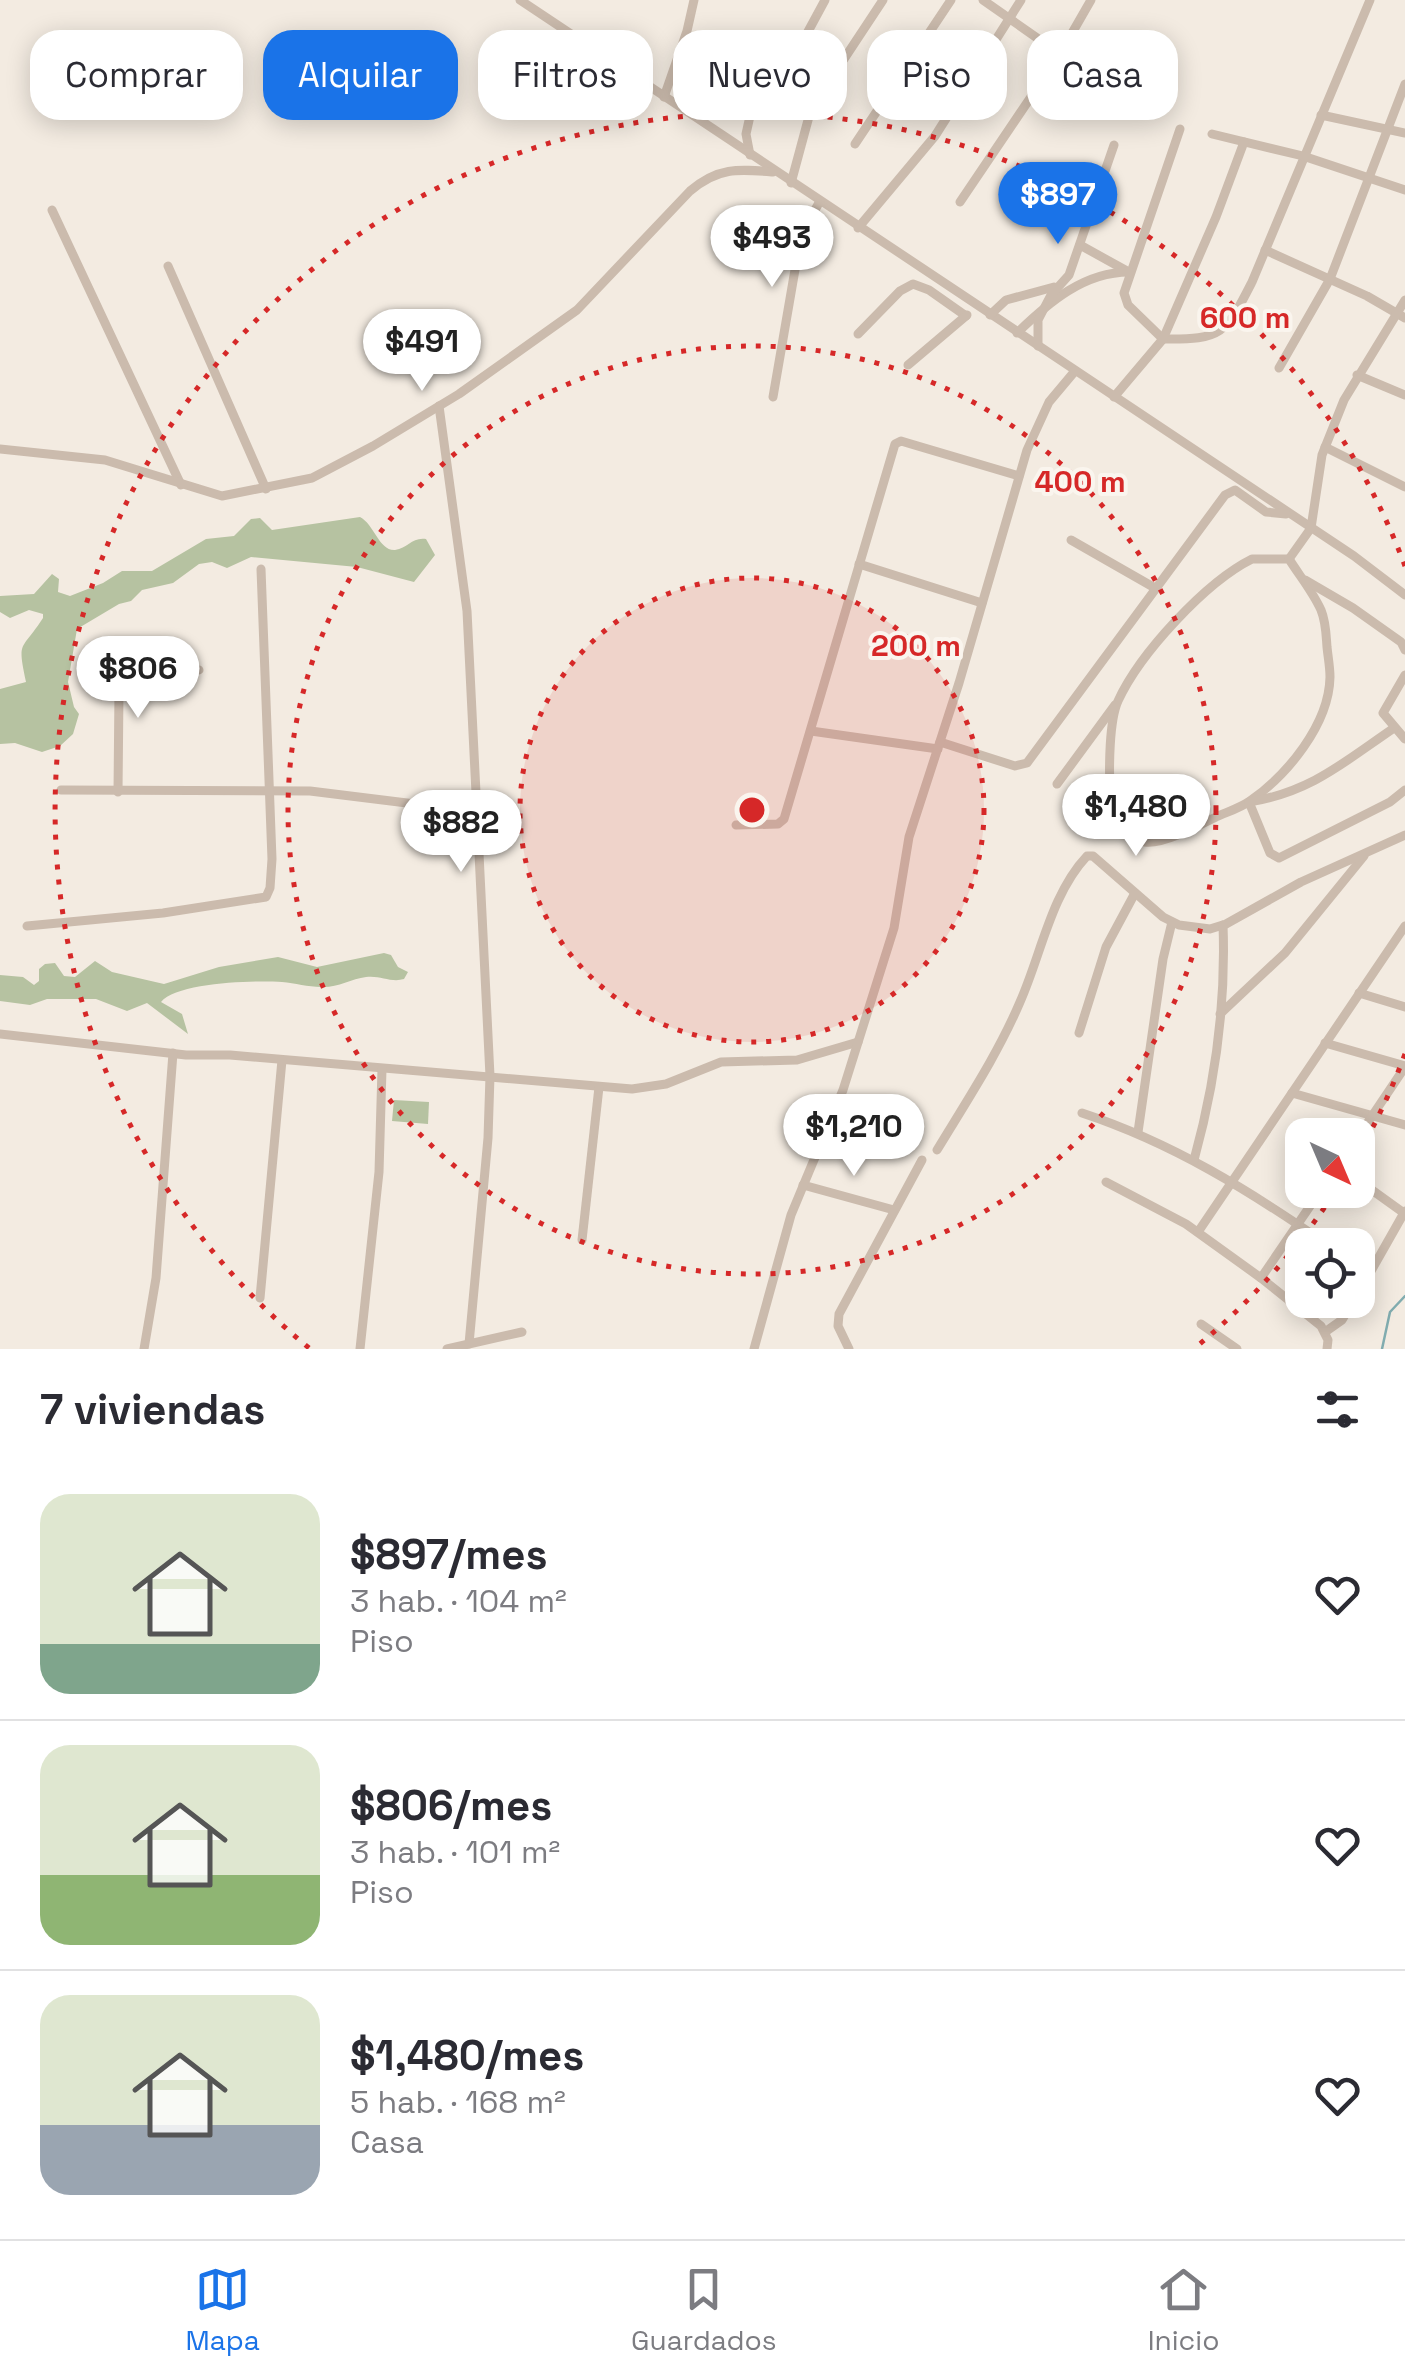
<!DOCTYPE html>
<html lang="es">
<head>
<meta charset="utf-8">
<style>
  :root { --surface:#fff; --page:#f7f7f7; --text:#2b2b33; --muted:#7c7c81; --line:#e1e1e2; --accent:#1a73e8 }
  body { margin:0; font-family:"Space Grotesk",sans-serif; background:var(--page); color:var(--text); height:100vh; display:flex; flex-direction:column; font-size:38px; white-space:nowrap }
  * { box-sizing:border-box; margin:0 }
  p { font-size:32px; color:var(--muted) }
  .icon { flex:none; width:55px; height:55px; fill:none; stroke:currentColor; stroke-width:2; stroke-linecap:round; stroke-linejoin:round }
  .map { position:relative; height:1349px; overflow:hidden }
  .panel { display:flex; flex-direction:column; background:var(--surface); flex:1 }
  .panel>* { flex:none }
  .top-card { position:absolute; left:30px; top:30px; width:1345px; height:90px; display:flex; gap:20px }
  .needle { width:65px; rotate:136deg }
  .tools { position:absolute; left:1285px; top:1118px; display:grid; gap:20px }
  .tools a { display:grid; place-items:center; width:90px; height:90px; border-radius:20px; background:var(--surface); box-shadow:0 5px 25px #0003; font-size:50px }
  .price { position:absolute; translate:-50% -85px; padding:0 22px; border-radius:35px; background:#fff; color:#222; font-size:32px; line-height:65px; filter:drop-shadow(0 2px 5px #0008) }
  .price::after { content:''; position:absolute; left:50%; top:60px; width:30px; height:22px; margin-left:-15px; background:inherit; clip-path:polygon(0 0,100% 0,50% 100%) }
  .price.active { background:var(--accent); color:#fff }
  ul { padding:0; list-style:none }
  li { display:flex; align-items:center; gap:30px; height:250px; padding:0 40px }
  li+li { border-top:2px solid var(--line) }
  li span { display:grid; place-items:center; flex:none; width:280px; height:200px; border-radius:30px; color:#555 }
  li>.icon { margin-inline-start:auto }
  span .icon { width:120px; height:120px; fill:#fffc; stroke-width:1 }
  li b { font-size:42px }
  h2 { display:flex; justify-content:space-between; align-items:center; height:120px; padding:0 40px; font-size:42px }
  .tag { padding:0 35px; border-radius:30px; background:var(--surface); box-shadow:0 5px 25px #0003; font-size:35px; line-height:90px }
  .tag.active { background:var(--accent); color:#fff }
  .tabs { display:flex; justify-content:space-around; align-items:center; height:140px; border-top:2px solid var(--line); background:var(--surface); font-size:28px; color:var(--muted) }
  .tabs a { display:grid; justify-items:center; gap:5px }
  .tabs .active { color:var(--accent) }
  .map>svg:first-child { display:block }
  .green { fill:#b6c2a1 }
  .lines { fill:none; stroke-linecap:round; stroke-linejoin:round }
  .stream { stroke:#81acaf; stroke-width:2.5 }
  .street { stroke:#cbbbad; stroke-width:9 }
  .ring { fill:none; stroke:#d62828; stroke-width:5; stroke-dasharray:5 10 }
  .centre { fill:#d62828; stroke:#faf5ee; stroke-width:5 }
  .ring-label { font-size:30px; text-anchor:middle; font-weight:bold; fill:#d62828; stroke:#faf5ee; stroke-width:8; stroke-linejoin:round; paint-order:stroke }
</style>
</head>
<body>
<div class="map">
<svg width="1405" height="1349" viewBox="0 0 1405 1349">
  <rect width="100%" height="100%" fill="#f3ebe1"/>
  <!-- green -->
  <g class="green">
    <path d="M360,517C374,524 379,551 395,550C408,548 412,537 426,539L435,555L414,582L357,567L251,557L227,568L212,562L199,564L173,583L142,590L131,601L119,604L77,629L68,682L74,707L79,714L73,734L60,746L42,752L15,743L0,744V689L26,682C17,639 21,652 43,618V614L29,610L10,618L0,612V596L34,594L52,574L59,579L58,592L70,596L103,583L122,571H152L206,539L234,536L251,519L260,518L272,530Z"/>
    <path d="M384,953L391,955L398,967L408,972L404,979C391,983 380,975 366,977C351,979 337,988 321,987C308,987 295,983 282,982C256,980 177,982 161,1002L182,1014L188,1034L147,1003L127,1011L96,999H47L30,1005L0,1001V975L23,977L34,985L39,981V969L45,964L55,963L64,976L75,977L95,961L112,972L164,984L219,967L278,957L317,967Z"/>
    <path d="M394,1100L429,1102L428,1124L392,1121Z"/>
  </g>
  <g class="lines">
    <!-- stream -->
    <path class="stream" d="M1382,1349L1390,1312L1405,1296"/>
    <!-- street -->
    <g class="street">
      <path d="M520,0L1354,556L1405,595"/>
      <path d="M983,0L1060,54"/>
      <path d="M664,97L687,31L694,0"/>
      <path d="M1321,115L1405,133"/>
      <path d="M1180,129L1124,293L1128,305L1163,339C1223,340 1226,333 1252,282L1370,0"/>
      <path d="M1212,134L1303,156L1405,190"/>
      <path d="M855,144L951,0"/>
      <path d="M750,155L746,134L750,116L784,76L825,0"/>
      <path d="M791,183L811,109L883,0"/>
      <path d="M960,202L1060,54L1091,0"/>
      <path d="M52,210L181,485"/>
      <path d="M858,228L935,136L1021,0"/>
      <path d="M1080,245L1127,271"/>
      <path d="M1265,250L1367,296L1405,318"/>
      <path d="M168,266L266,489"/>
      <path d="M990,315L1006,300L1054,287"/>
      <path d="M1017,333C1049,302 1084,272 1129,272"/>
      <path d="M858,334L900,291L913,284L929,290L966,316"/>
      <path d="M1038,346V320L1051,295L1069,275L1114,145"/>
      <path d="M908,365L967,315"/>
      <path d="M1279,368L1330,279L1405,84"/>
      <path d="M1357,375L1405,395"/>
      <path d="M773,397L801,235L820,201"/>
      <path d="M1114,397L1163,339L1216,217L1244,142"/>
      <path d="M439,406L467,611L490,1076L488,1138L469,1344"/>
      <path d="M1325,447L1405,487"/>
      <path d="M0,449L105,460L222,496L312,478L373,446L459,394L577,310L690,191C718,167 738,169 773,172"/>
      <path d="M1071,540L1155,588"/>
      <path d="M1252,559H1289C1299,575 1313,592 1321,610C1326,622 1326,634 1327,647C1328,657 1330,667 1330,677C1329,725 1287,775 1250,801C1240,808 1227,812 1216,817C1200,825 1162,845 1145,842C1120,838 1110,813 1110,791C1109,768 1109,721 1118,701C1140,653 1206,582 1252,559Z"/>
      <path d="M1289,559L1311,528L1322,455L1344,400L1405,300"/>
      <path d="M859,564L982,603"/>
      <path d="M1305,580L1353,608L1401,642L1405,650"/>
      <path d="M112,658L119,691L118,792"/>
      <path d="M117,672L199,670"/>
      <path d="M1405,675L1383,713L1405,739"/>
      <path d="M1394,728C1344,762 1311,792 1249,802L1270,853L1279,858L1390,802L1405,790"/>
      <path d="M811,731L938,749"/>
      <path d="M940,742L1015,766L1027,763L1225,495L1235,490L1266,512L1286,514"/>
      <path d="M1057,784L1115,705"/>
      <path d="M61,790L310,791L415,804L477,807"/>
      <path d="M736,825L778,824L784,819L895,444L901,441L911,444L1019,476"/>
      <path d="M27,926L163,913L266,897L270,888L272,859L261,569"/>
      <path d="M1359,993L1405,1007"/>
      <path d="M1220,1014L1285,953L1364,856"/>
      <path d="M1079,1033L1106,947L1135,893"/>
      <path d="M0,1034L186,1055H230L632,1089L666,1084L721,1062L797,1060L858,1042"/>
      <path d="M1325,1043L1405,1066"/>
      <path d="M1292,1093L1405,1125"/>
      <path d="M1082,1113C1173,1143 1250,1191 1328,1245"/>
      <path d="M1138,1132L1163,959L1172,922"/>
      <path d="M1358,1137L1405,1067"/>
      <path d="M1292,1147L1302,1152"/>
      <path d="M937,1150C966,1102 998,1054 1020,1002C1041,955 1051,894 1087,856H1093L1163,917L1179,925L1210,929L1226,924L1301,882L1405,835"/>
      <path d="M1194,1160C1215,1084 1226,1004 1223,925"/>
      <path d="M1358,1180L1404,1213"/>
      <path d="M1106,1182L1186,1224L1261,1278L1321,1326L1328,1340L1327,1349"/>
      <path d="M803,1185L894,1210"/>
      <path d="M1198,1232L1405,926"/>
      <path d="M582,1240L599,1087"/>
      <path d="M1261,1278L1321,1190"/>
      <path d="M1358,1294L1405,1211"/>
      <path d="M260,1298L282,1060"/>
      <path d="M1201,1324L1237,1349"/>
      <path d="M1325,1332L1342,1320L1354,1300"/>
      <path d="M144,1349L156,1278L173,1053"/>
      <path d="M360,1349L379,1172L382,1069"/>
      <path d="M447,1349L522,1332"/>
      <path d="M754,1349L791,1215L843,1090L894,928L909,837L959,683L1027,450L1049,402L1075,371"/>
      <path d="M849,1349L838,1326L839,1314L922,1160"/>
    </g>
  </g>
  <!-- distance rings -->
  <circle cx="752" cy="810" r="232" fill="#d62828" fill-opacity=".12"/>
  <g class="ring">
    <circle cx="752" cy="810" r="232"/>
    <circle cx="752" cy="810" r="464"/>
    <path d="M1405 1054A697 697 0 0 1 1359 1153M1333 1195A697 697 0 0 1 1195 1348M309 1348A697 697 0 1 1 1405 566"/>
  </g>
  <circle cx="752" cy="810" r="15" class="centre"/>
  <g class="ring-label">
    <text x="1245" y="328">600 m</text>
    <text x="1080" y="492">400 m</text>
    <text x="916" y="656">200 m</text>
  </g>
</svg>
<div class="tools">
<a><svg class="needle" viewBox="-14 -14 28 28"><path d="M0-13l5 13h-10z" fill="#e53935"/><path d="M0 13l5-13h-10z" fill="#7c7c81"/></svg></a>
<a><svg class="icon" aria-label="locate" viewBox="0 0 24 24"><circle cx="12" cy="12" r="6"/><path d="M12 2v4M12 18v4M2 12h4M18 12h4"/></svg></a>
</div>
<b class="price active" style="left:1058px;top:247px">$897</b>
<b class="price" style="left:772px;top:290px">$493</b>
<b class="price" style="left:422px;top:394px">$491</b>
<b class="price" style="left:138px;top:721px">$806</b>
<b class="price" style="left:1136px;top:859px">$1,480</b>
<b class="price" style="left:461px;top:875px">$882</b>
<b class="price" style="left:854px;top:1179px">$1,210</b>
<div class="top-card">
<a class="tag">Comprar</a>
<a class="tag active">Alquilar</a>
<a class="tag">Filtros</a>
<a class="tag">Nuevo</a>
<a class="tag">Piso</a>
<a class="tag">Casa</a>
</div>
</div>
<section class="panel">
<h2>7 viviendas<svg class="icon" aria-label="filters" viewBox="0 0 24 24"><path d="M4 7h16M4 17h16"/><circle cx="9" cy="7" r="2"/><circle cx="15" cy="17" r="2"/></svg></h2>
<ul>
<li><span style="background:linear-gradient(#dfe7d0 75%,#7fa58c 0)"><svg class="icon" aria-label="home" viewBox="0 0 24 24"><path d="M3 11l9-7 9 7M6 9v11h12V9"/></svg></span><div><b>$897/mes</b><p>3 hab. · 104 m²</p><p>Piso</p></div><svg class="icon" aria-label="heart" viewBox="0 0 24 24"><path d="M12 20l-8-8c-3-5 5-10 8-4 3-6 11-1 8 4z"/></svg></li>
<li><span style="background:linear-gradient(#dfe7d0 65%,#8fb573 0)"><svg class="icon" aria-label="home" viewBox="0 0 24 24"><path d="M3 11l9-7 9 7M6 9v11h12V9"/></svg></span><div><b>$806/mes</b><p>3 hab. · 101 m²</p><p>Piso</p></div><svg class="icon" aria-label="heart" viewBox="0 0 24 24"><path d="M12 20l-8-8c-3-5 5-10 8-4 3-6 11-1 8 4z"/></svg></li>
<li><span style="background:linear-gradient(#dfe7d0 65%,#9aa5b1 0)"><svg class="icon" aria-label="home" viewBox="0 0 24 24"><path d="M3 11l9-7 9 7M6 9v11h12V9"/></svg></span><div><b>$1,480/mes</b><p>5 hab. · 168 m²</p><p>Casa</p></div><svg class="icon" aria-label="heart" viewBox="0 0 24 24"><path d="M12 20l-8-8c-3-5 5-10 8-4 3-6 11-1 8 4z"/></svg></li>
</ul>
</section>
<nav class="tabs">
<a class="active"><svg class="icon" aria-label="map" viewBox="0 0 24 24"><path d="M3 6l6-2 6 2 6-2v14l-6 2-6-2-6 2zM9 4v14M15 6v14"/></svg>Mapa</a>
<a><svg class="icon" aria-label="saved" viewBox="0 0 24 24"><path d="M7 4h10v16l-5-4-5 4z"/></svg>Guardados</a>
<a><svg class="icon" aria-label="home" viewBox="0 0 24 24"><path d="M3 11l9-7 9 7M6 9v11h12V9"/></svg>Inicio</a>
</nav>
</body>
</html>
